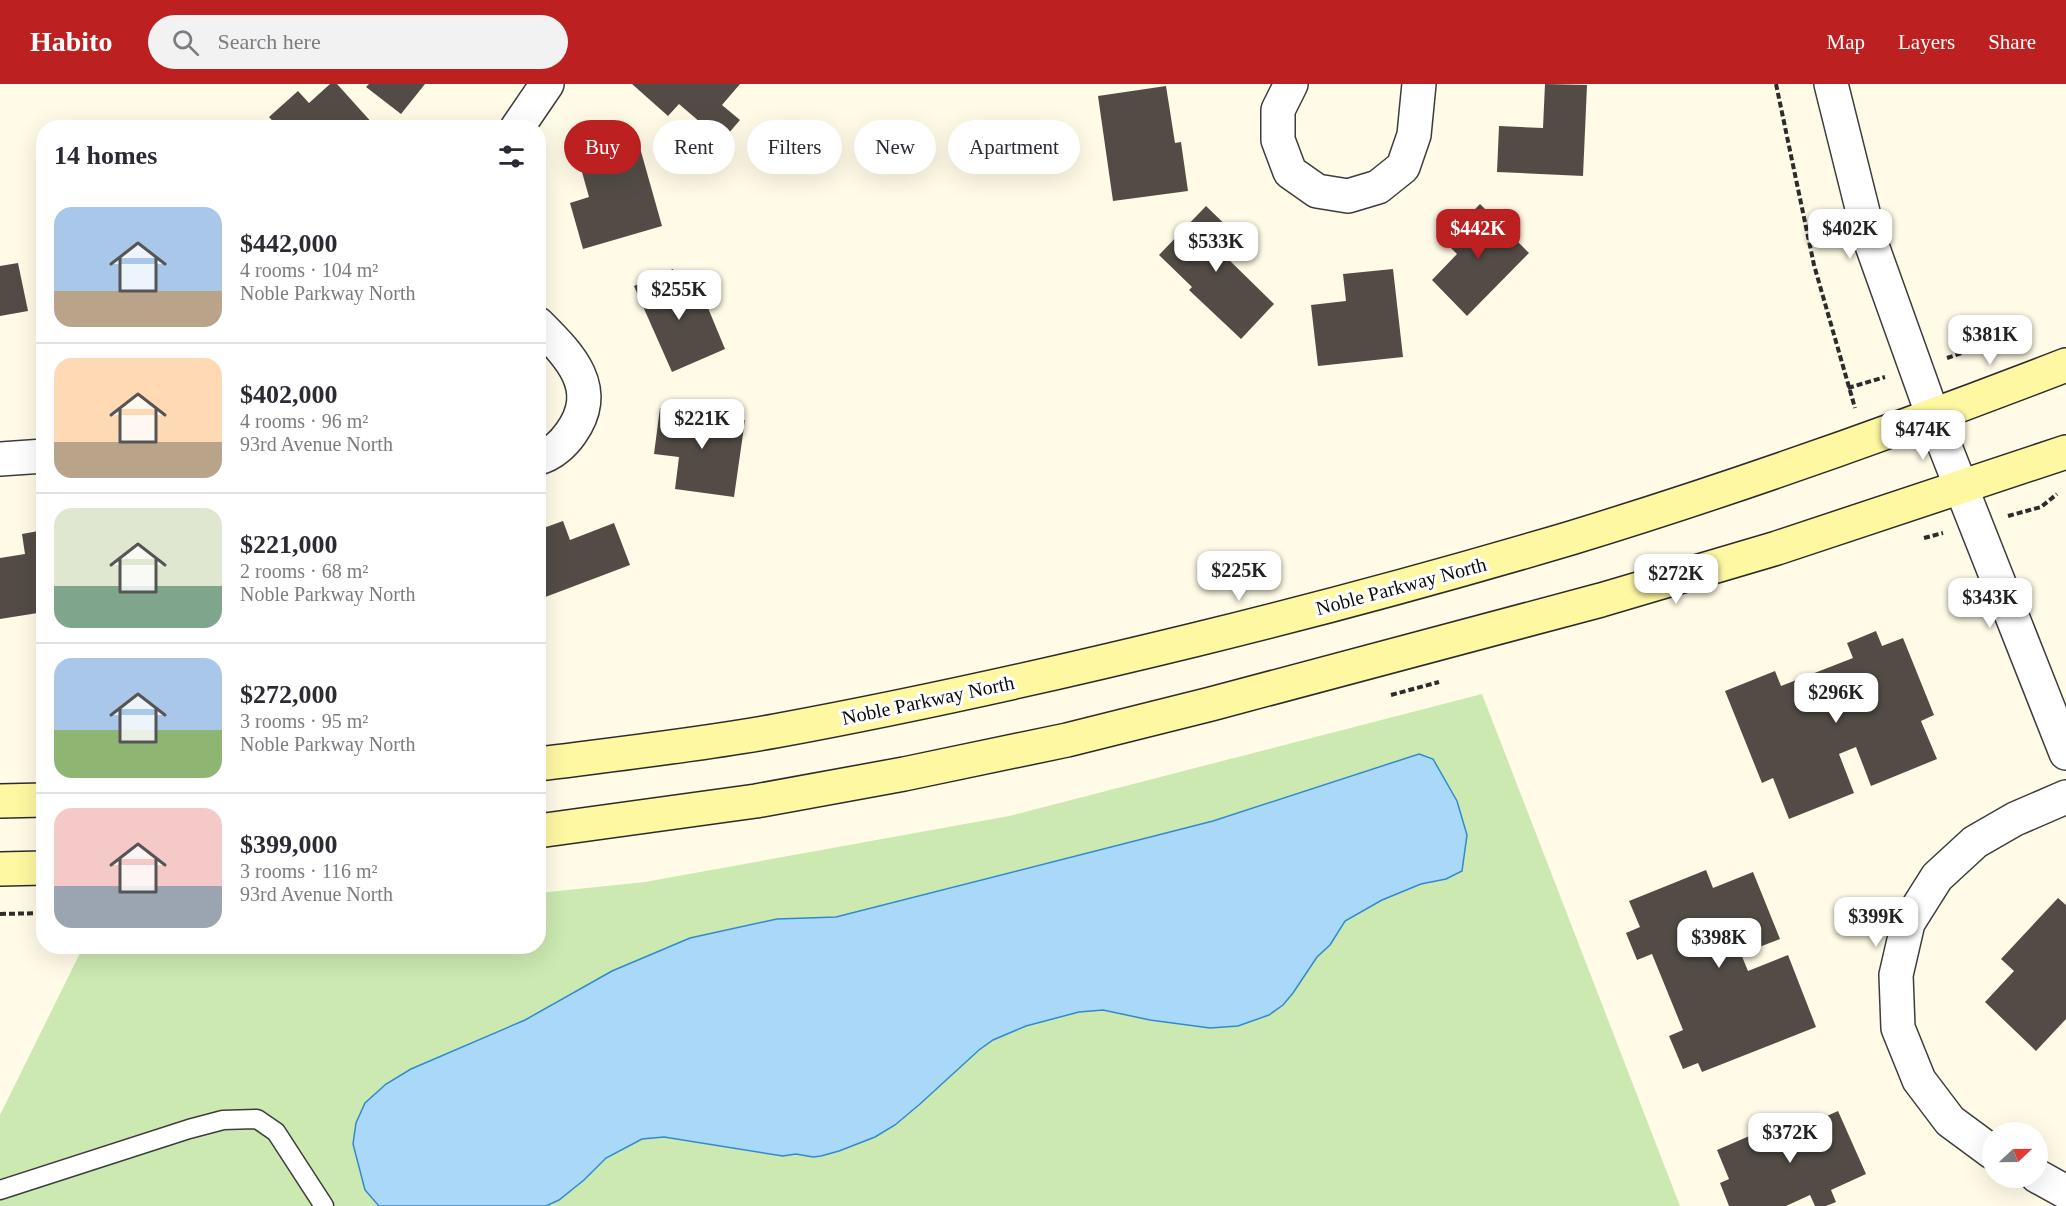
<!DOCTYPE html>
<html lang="en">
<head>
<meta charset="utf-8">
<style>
  :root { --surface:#fff; --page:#f2f2f3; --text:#2b2b33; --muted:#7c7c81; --line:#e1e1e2; --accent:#bc2021 }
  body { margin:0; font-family:Georgia,serif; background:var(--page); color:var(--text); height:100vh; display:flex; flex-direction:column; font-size:22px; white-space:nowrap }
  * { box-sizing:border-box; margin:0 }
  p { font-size:20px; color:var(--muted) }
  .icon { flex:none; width:33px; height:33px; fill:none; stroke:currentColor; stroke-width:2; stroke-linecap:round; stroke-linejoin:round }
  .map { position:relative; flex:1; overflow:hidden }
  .sheet { position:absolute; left:36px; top:36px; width:510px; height:834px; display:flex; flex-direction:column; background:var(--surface); border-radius:24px; box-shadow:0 6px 24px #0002 }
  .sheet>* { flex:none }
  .guide { position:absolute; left:564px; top:36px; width:570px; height:54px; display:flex; gap:12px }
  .needle { width:39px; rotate:68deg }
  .fabs { position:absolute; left:1982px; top:1038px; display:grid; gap:12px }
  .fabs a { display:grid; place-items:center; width:66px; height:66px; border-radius:50%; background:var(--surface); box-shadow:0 6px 24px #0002; font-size:30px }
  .price { position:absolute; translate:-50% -51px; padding:0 14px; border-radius:12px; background:#fff; color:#222; font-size:20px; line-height:39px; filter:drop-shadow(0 2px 3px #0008) }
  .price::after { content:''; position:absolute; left:50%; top:36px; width:18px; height:14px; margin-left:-9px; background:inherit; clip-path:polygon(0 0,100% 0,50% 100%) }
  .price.current { background:var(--accent); color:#fff }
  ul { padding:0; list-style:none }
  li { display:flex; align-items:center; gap:18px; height:150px; padding:0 18px }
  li+li { border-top:2px solid var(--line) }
  li span { display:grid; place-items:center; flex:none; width:168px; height:120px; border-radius:18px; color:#555 }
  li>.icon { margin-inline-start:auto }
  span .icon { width:72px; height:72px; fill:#fffc; stroke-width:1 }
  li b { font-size:26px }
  h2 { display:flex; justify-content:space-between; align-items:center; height:72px; padding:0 18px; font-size:26px }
  .tag { padding:0 21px; border-radius:27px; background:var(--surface); box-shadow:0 6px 24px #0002; font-size:21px; line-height:54px }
  .tag.current { background:var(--accent); color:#fff }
  header { display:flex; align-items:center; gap:36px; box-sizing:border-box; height:84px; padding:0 30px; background:var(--accent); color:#fff }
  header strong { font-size:28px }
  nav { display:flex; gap:33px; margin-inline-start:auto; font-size:21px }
  .search { width:420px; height:54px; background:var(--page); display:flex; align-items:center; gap:15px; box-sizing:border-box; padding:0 21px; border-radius:33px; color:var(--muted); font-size:22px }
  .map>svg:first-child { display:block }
  .green { fill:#cce9b1 }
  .water { fill:#aad8f8; stroke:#308ad0; stroke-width:1.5 }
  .building { fill:#534c46 }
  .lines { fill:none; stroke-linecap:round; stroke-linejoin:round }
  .service-casing { stroke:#3d3d3d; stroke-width:21 }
  .minor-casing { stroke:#3d3d3d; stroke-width:36 }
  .tertiary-casing { stroke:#3d3d3d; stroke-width:36 }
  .secondary-casing { stroke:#2c2c2c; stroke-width:36 }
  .path { stroke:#2c2c2c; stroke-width:4; stroke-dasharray:6 3; stroke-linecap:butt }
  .service { stroke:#fff; stroke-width:18 }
  .minor { stroke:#fff; stroke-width:33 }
  .tertiary { stroke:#fff; stroke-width:33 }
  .secondary { stroke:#fff8a2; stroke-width:33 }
  .labels { text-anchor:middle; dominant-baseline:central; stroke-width:6; stroke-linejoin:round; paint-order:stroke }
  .street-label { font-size:20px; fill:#0a0a0a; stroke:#fff }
</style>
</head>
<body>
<header>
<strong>Habito</strong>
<div class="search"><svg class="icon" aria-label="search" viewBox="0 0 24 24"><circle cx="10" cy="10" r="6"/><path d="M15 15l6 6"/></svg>Search here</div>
<nav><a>Map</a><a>Layers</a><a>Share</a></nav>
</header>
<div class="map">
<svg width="2066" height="1122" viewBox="0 0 2066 1122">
  <rect width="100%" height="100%" fill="#fffbe7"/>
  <!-- green -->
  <path class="green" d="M1482,610L1680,1122H0V1031L83,863L538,862L539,809L645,798L1009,732Z"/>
  <!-- water -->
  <path class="water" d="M1419,670L1433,675L1457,717L1467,751L1462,787L1446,795L1421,800L1382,816L1345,837L1330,861L1317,873L1293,909L1283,921L1269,931L1238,942L1210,944L1150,936L1103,926L1079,928L1026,942L993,956L979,966L920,1020L895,1041L875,1053L839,1067L821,1072L813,1073L796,1070L783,1072L664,1053L642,1055L606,1074L584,1096L559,1116L546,1122H379L365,1106L353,1060L356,1039L365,1019L386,1000L411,985L525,936L612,887L690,854L777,835L836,833L1213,737Z"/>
  <!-- building -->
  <g class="building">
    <path d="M330,0H337L374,41L372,44H279L269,33L298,7L309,19Z"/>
    <path d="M369,0H425L401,30L366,3Z"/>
    <path d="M632,0H740L722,21L740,36L722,57L679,20L668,32Z"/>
    <path d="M1545,0L1587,1L1583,92L1497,88L1499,42L1543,44Z"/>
    <path d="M1166,2L1175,59L1181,58L1188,107L1113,117L1098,12Z"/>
    <path d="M640,64L662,142L583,165L570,119L589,113L580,81Z"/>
    <path d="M1480,120L1529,169L1467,232L1432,196L1457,170L1444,157Z"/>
    <path d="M1206,122L1239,154L1223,170L1274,220L1241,255L1189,206L1192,203L1159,171Z"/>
    <path d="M18,179L28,227L0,232V182Z"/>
    <path d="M673,185L685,214L701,207L725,265L672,288L634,202Z"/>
    <path d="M1393,185L1403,273L1318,282L1311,221L1346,217L1343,190Z"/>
    <path d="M660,324L745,336L734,413L675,405L679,373L654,370Z"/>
    <path d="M563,437L570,456L614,439L630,481L540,515L538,446Z"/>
    <path d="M44,446V528L0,535V474L25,470L22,450Z"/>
    <path d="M1876,547L1882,562L1903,554L1934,631L1921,637L1937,675L1871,702L1856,663L1839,670L1854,709L1789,735L1773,694L1762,699L1725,607L1775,587L1781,602L1853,574L1847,559Z"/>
    <path d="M1706,786L1713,804L1753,788L1780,855L1741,870L1748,887L1788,871L1816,943L1702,988L1698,979L1683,985L1669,952L1683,946L1652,870L1637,876L1626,849L1640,843L1629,817Z"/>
    <path d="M2058,814L2066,821V935L2036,967L1985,918L2014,887L2001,875Z"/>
    <path d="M1838,1027L1866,1090L1831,1106L1836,1118L1826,1122H1815L1810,1111L1786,1122H1729L1720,1099L1729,1095L1717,1066L1791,1034L1796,1046Z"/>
  </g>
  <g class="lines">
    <defs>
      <path id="service" d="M0,1106L189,1045L223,1036L257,1035L276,1048L324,1122"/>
      <g id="minor">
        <path d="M1291,0L1278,26V56L1290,88L1317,107L1348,112L1378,103L1403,83L1414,51L1419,0"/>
        <path d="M517,44L547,0"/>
        <path d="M538,240C569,271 603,304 571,349C564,359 552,371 538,374"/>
        <path d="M0,375L44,372"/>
        <path d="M1992,1068L1950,1037L1919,996L1898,944L1896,891L1908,839L1937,793L1975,758L2015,735L2066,713"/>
        <path d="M2037,1092L2066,1108"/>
      </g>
      <path id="tertiary" d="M1831,0L1870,156L1933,332L2066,669"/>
      <g id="secondary">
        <path d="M538,680C617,670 697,661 775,647C916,621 1055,590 1194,556C1321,525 1446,491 1571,454C1738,403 1903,344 2066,281"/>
        <path d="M0,717L44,716"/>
        <path d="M538,747L756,717L904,690L1067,656L1211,620L1601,516L1777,464L2066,368"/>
        <path d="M0,785L44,784"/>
      </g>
    </defs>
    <!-- service casing -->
    <use href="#service" class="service-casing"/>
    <!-- minor casing -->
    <use href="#minor" class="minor-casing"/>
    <!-- tertiary casing -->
    <use href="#tertiary" class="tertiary-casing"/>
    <!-- secondary casing -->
    <use href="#secondary" class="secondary-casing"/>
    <!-- path -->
    <g class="path">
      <path d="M1776,0L1814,181L1855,324"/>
      <path d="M1947,274L1973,265"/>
      <path d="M1848,304L1885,293"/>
      <path d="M2008,432L2041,423L2057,410"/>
      <path d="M1924,454L1943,449"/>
      <path d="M1391,611L1439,598"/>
      <path d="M0,830L44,829"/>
    </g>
    <!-- service -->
    <use href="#service" class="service"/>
    <!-- minor -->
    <use href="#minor" class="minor"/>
    <!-- tertiary -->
    <use href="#tertiary" class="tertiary"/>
    <!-- secondary -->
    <use href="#secondary" class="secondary"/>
  </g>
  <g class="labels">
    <!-- street labels -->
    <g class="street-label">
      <text transform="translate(1401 502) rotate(-15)">Noble Parkway North</text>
      <text transform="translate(928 616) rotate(-12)">Noble Parkway North</text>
    </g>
  </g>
</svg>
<div class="fabs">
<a><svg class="needle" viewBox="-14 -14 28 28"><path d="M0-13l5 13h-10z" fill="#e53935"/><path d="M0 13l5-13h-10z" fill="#7c7c81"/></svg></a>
</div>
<b class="price current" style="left:1478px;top:176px">$442K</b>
<b class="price" style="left:1850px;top:176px">$402K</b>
<b class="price" style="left:1216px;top:189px">$533K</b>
<b class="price" style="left:679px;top:237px">$255K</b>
<b class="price" style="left:1990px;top:282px">$381K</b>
<b class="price" style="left:702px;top:366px">$221K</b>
<b class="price" style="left:1923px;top:377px">$474K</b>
<b class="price" style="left:1239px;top:518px">$225K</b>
<b class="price" style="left:1676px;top:521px">$272K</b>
<b class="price" style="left:1990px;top:545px">$343K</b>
<b class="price" style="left:1836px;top:640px">$296K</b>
<b class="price" style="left:1876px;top:864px">$399K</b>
<b class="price" style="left:1719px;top:885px">$398K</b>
<b class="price" style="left:1790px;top:1080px">$372K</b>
<div class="guide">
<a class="tag current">Buy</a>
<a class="tag">Rent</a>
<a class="tag">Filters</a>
<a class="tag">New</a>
<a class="tag">Apartment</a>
</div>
<section class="sheet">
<h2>14 homes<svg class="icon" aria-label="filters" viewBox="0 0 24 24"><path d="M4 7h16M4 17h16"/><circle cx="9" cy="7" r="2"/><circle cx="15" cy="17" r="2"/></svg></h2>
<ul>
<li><span style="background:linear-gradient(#a9c7e8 70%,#b9a48a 0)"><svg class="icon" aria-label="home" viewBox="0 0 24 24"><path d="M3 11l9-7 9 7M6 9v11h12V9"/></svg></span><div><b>$442,000</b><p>4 rooms · 104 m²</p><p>Noble Parkway North</p></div></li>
<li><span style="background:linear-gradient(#ffd9b3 70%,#b9a48a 0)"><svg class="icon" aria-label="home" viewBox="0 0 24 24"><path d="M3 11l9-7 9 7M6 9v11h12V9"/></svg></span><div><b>$402,000</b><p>4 rooms · 96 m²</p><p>93rd Avenue North</p></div></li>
<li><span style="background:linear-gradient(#dfe7d0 65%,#7fa58c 0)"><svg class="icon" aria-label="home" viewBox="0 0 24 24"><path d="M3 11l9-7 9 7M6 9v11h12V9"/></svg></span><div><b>$221,000</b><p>2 rooms · 68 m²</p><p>Noble Parkway North</p></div></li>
<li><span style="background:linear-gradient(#a9c7e8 60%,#8fb573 0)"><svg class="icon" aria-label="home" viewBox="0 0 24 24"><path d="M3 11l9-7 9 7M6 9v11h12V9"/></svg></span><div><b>$272,000</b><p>3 rooms · 95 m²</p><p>Noble Parkway North</p></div></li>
<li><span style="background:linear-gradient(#f6c9c9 65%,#9aa5b1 0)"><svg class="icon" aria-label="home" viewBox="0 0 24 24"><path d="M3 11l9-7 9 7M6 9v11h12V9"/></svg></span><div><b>$399,000</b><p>3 rooms · 116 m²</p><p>93rd Avenue North</p></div></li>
</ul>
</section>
</div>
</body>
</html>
